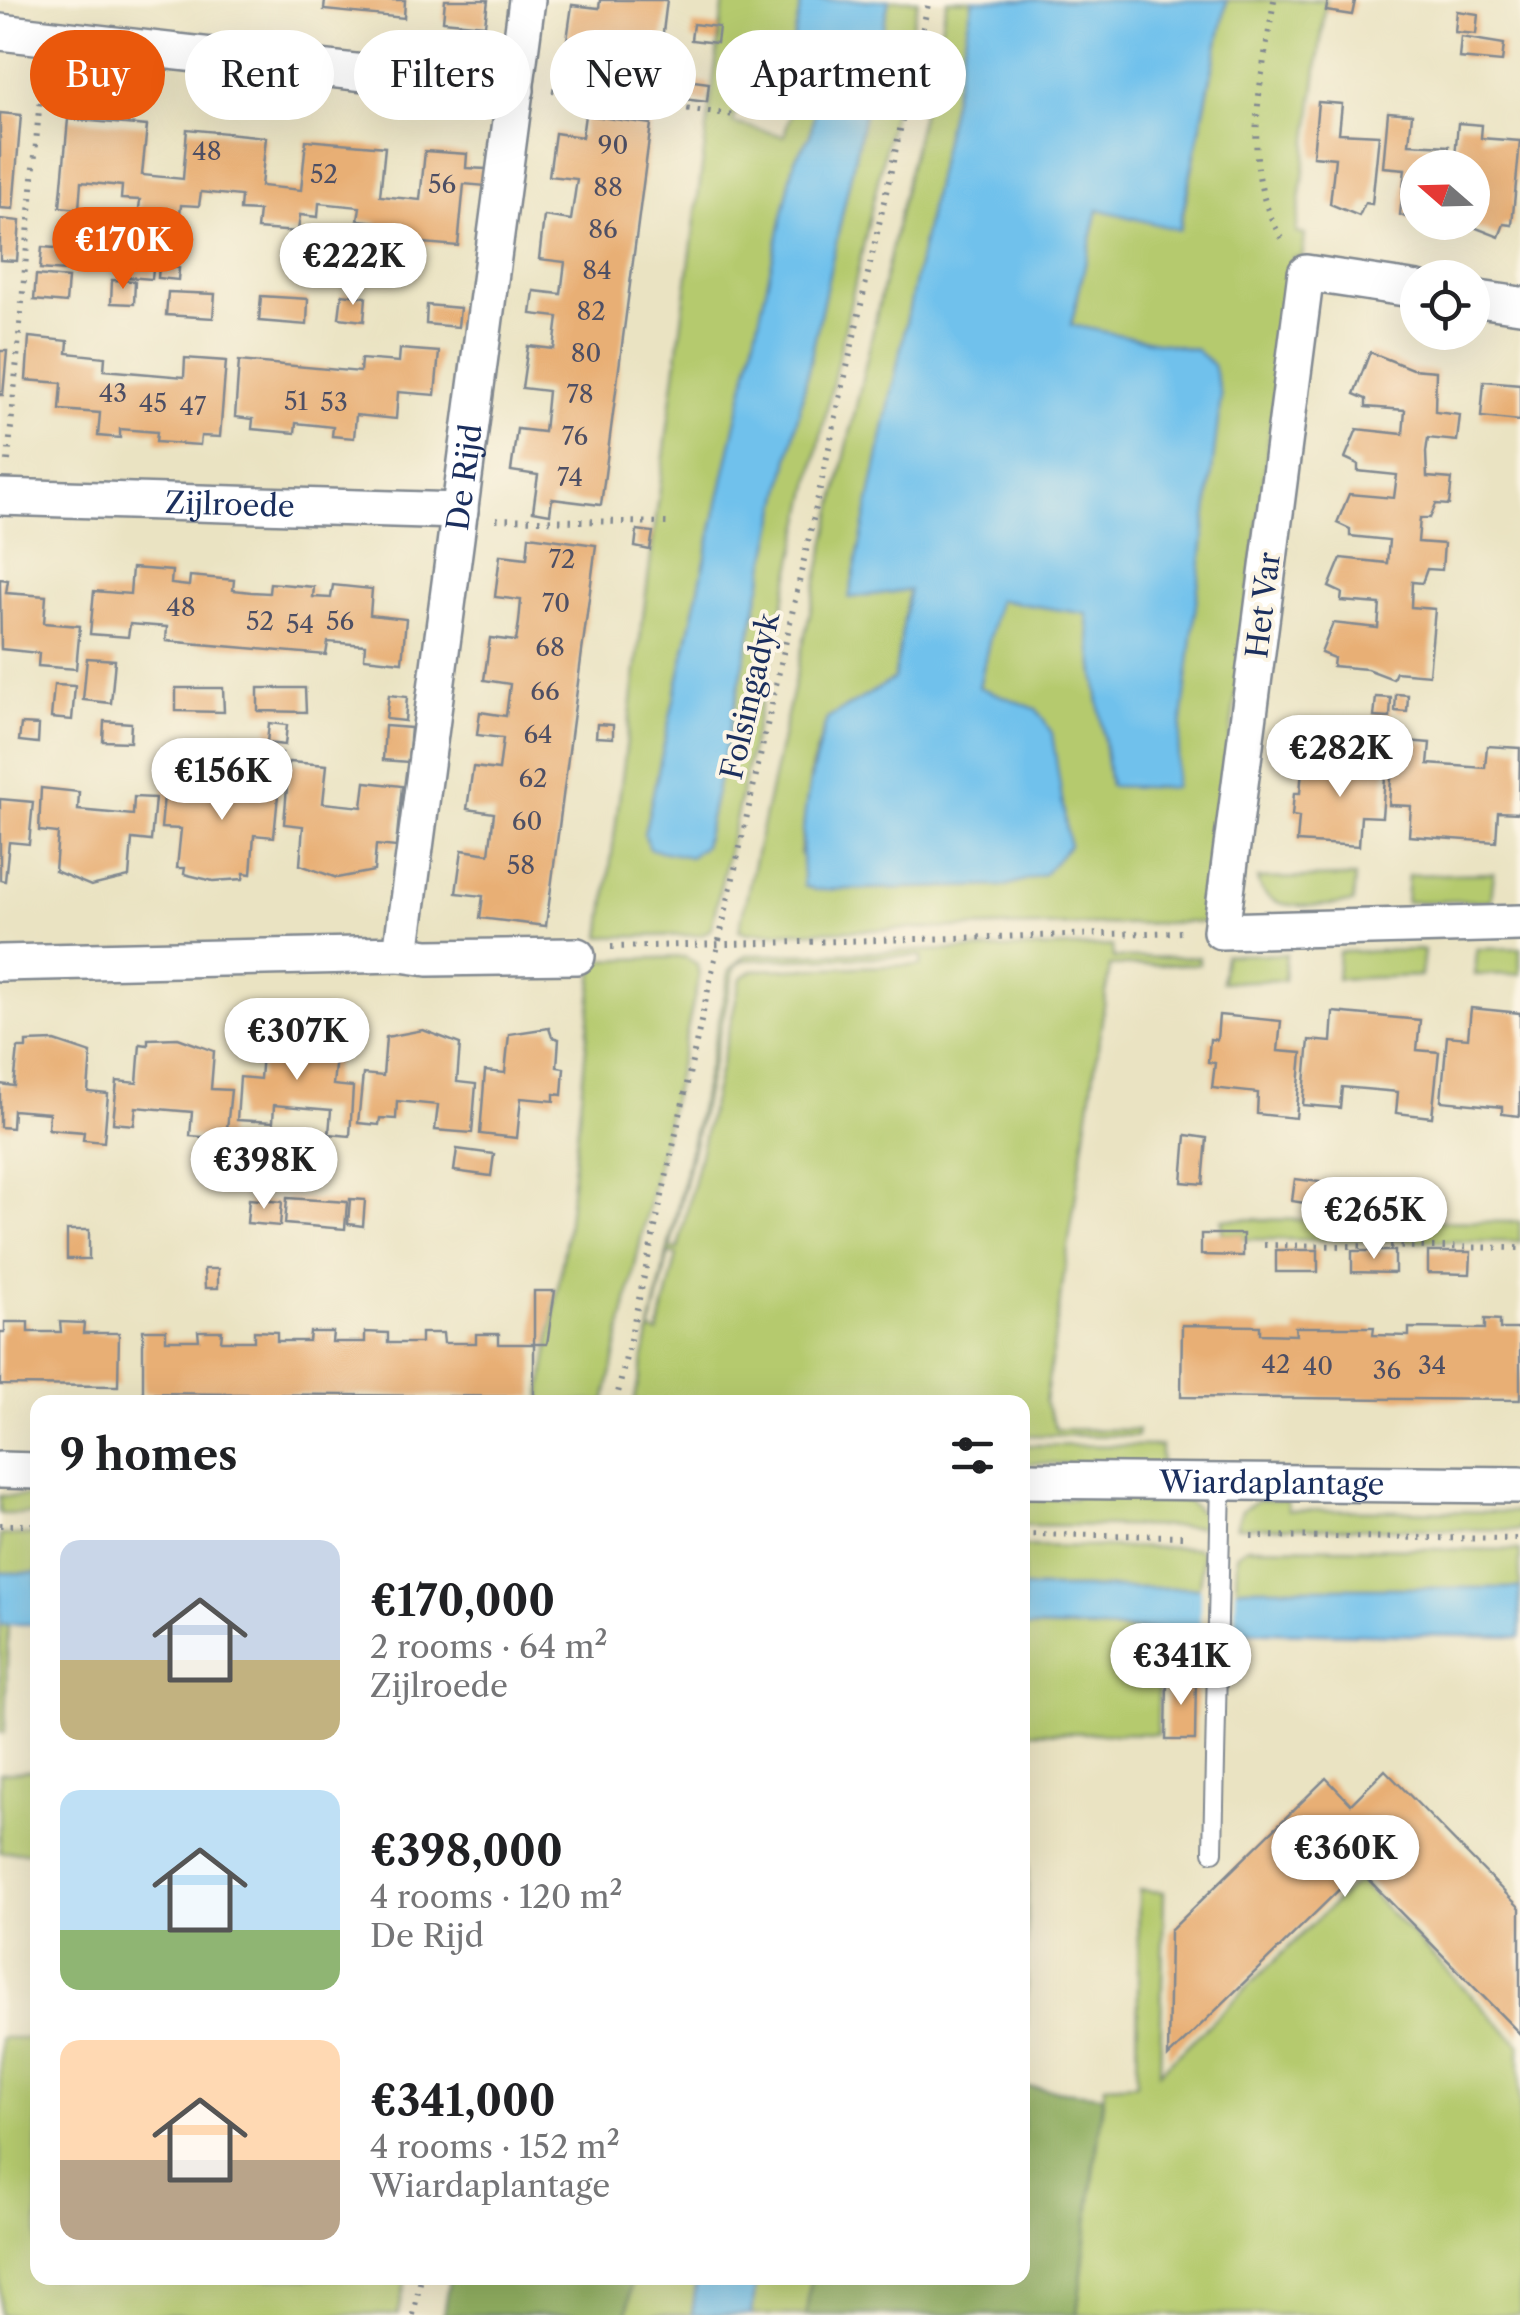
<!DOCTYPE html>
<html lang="en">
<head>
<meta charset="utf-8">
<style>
  :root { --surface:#fff; --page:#f2f2f2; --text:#202124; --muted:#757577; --accent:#ea580c }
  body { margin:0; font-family:"Libre Caslon Text",serif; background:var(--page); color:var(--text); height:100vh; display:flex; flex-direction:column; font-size:38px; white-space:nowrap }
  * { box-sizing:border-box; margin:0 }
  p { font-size:32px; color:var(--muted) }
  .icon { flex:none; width:55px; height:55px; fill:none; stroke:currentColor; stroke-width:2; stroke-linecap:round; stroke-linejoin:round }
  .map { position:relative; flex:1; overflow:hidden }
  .side { position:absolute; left:30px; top:1395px; width:1000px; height:890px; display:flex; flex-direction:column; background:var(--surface); border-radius:20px; box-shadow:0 10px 40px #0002 }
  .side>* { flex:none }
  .hud { position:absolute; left:30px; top:30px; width:1000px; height:90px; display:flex; gap:20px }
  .needle { width:65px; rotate:290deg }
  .tools { position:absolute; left:1400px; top:150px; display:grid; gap:20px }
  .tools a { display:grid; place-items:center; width:90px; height:90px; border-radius:50%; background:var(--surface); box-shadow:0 10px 40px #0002; font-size:50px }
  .price { position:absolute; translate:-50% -85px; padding:0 22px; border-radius:35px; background:#fff; color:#222; font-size:32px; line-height:65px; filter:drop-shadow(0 2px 5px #0008) }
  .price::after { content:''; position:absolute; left:50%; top:60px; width:30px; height:22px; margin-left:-15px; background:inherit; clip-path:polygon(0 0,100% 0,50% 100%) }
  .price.active { background:var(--accent); color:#fff }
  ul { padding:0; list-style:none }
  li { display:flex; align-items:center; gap:30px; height:250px; padding:0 30px }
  li span { display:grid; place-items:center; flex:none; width:280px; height:200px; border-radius:20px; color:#555 }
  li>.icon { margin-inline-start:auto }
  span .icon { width:120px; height:120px; fill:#fffc; stroke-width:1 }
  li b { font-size:42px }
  h2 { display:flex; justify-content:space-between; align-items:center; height:120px; padding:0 30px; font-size:42px }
  .pill { padding:0 35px; border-radius:45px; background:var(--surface); box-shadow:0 10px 40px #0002; font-size:35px; line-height:90px }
  .pill.active { background:var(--accent); color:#fff }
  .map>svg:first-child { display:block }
  .green { fill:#b5ca6e; stroke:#687c66; stroke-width:2.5; fill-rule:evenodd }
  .forest { fill:#90ae61; stroke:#566e60; stroke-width:2.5 }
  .water { fill:#70c1ec; stroke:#4678a5; stroke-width:2.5 }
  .pier { fill:#eae3c2 }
  .building { fill:#e8af75 }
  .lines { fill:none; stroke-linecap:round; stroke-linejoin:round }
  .lane-casing { stroke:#828990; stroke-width:22 }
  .street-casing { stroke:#828990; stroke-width:40 }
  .path { stroke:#828990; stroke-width:6; stroke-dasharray:2.5 8; stroke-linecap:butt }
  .lane { stroke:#fff; stroke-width:18 }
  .street { stroke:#fff; stroke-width:35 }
  .labels { text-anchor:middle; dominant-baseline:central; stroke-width:8; stroke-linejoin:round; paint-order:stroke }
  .number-label { font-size:25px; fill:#4e4f64 }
  .street-label { font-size:30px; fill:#1b2f5e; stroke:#fcf5e5 }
</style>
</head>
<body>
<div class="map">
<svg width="1520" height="2315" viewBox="0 0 1520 2315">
  <rect width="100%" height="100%" fill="#fcf5e5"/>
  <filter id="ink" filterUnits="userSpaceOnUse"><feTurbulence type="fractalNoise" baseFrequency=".01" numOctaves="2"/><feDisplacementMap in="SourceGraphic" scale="20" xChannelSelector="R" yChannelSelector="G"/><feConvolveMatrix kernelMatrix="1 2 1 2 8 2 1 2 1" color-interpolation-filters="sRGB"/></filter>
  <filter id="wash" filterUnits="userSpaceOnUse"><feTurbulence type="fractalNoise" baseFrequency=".0048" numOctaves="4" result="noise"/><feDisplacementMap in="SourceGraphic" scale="40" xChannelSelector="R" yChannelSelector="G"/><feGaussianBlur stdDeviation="2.25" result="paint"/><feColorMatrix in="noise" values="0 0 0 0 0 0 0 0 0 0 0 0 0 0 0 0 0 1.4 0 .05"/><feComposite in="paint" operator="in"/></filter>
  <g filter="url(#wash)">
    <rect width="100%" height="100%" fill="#eae3c2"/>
    <!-- green -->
    <g class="green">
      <path d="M724,0H802L793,42L820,84L810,137L795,160L644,834L704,846L889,0H918L711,929L701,935L601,937ZM789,61L808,90L796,96L784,136L733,123L743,78L768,77Z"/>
      <path d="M947,0H973L850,597L909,590L894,679L827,719L811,769L800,853L1036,709L979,688L997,600L1087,613L1110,786L1196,350L1071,326L1098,208L1180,229L1227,0H1326L1296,233L1305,235L1302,258L1293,257L1206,922L747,933L739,930Z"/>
      <path d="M1494,873L1491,900L1406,902L1408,875Z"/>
      <path d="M1355,877L1353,903C1323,904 1266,918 1257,879Z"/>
      <path d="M1112,946L1113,958L1199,957V964L1110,966L1045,1402L1056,1429L1138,1430L1137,1436L1023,1435L1022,1402H1001L1000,1398L719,1395V1401L885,1402H634L730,970L745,955ZM922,956L921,965L753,970L741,978L678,1249L670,1248L735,966L744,960ZM669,1253L677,1255L658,1333L650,1331Z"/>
      <path d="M1520,948V974L1475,975L1477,949Z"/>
      <path d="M1424,950L1421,976L1337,979L1339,952Z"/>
      <path d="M1286,954L1284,980L1222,982L1225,955Z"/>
      <path d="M685,957L697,964L699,976L605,1402H540L567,1231L595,960Z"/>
      <path d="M1222,1219L1520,1222V1242L1243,1239V1234H1222Z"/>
      <path d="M1023,1445L1161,1446V1465L1023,1463Z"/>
      <path d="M1077,1490L1187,1501L1201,1513L1204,1527L1023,1525V1498H1075Z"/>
      <rect x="0" y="1496" width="37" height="18"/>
      <path d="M1259,1500H1287L1288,1510L1520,1512V1530L1236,1527L1242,1510Z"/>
      <rect x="0" y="1535" width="37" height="38"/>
      <path d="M1023,1546L1197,1548L1202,1554L1200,1588H1023Z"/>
      <path d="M1247,1547L1520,1550V1588H1236L1237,1554Z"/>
      <path d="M0,1624H8L5,1733L0,1732Z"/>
      <path d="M1023,1627L1160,1631L1157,1734L1023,1732Z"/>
      <path d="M37,1770V1852H0V1773Z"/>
      <path d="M1358,1880L1520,2045V2315H1077L1105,2085L1137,2083L1139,1890L1164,1892L1160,2072Z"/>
      <path d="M0,2038H37L38,2278H406L398,2315H0Z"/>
      <path d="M632,2278H697L692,2315H627Z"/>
      <path d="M756,2278H811L806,2315H752Z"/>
    </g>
    <!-- forest -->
    <g class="forest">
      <path d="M1023,1732L1029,1734L1026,2087L1103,2095L1077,2315H806L811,2278H1022Z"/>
      <path d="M449,2278H632L627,2315H443Z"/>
    </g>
    <!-- water -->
    <g class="water">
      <path d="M802,0H889L704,846L690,857L650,849L644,834L795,159L810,136L820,84L793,42Z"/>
      <path d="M973,0H1227L1179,230L1098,209L1071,325L1196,350L1213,365L1221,396L1174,788L1110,786L1087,614L998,600L979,687L1036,709L1052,733L1069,845L1044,874L1006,886L816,890L804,886C797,829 810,773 827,719L894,679L909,590L849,598Z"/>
      <rect x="0" y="1573" width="37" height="51"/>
      <path d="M1023,1588H1520V1637L1023,1627Z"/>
      <path d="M697,2278H756L752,2315H692Z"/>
    </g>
    <!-- pier -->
    <path class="pier" d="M1200,1583H1236L1235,1638H1200Z"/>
    <g id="blocks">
      <!-- building -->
      <g class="building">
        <path d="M325,0H405L404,18L324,10Z"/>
        <path d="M445,0H488L485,25L443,21Z"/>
        <path d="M600,0H667L657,81L590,73L593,51L566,47L572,5L599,8Z"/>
        <path d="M1328,0L1355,1L1352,15L1326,11Z"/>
        <path d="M1457,11L1478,14L1476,34L1455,32Z"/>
        <path d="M693,24L719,27L717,43L691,40Z"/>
        <path d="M1461,37L1504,44L1502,62L1459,58Z"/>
        <path d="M686,80L709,83L707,102L683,99Z"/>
        <path d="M1318,102L1342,104L1339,133L1379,135L1372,204L1365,203L1359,216L1330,204L1335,158L1313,156Z"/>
        <path d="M1388,112L1412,114L1409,144L1449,146L1447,168H1418V222L1400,215L1405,169L1383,167Z"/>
        <path d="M0,113L21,115L13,209L0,208Z"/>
        <path d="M585,115L651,124L601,505L552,499L550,514L533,511L538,475L511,471L517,429L544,432L548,391L522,388L528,346L554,349L558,317L531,314L534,291L561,294L565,262L539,259L544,216L571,220L577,179L549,176L555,133L582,137Z"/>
        <path d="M68,119L147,126L142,175L183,179L187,129L266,137L261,186L301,190L306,140L385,147L380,196L420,200L425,151L467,154L466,168L487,169L486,186L464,184L458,246L376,239L378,222L358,220L360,207L319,203L318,217L300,215L298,232L257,229L259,211L240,210L241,196L201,192L199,206L181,205L179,222L138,218L140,200L121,199L122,186L81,182L79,209L60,207Z"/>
        <path d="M1458,123L1482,125L1481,138L1520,141L1512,225L1504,224L1499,237L1471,226L1475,180L1472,168H1454Z"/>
        <path d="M0,219L20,221L17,261L0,260Z"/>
        <path d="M42,247L68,249L66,271L40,269Z"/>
        <path d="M128,257L154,259L152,279L127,277Z"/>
        <path d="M159,266L179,268L178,280L158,278Z"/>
        <path d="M36,275L68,278L66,303L34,300Z"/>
        <path d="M112,280L135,281L134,304L111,303Z"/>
        <path d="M168,292L215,294L213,318L166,315Z"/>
        <path d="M342,294L366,297L364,321L339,318Z"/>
        <path d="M261,296L308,299L307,325L259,321Z"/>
        <path d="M427,305L460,308L458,327L426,324Z"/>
        <path d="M29,337L68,341L67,353L105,357L104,370L184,377L185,358L226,361L220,437L201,436L200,445L156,442L157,432L120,429V438L98,436L100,413L60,410L62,383L26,380Z"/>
        <path d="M400,349L439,352L435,395L398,392L396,419L356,415L354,438L332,436L333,427L315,425L296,423L295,433L252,429L253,419L235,417L239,361L360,372L361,359L399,362Z"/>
        <path d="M0,351H7L3,395H0Z"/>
        <path d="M1370,352L1412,369L1436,371L1435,412L1460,415L1457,441L1428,438L1426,452L1427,477L1452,479L1449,505L1436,504L1430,518H1420L1418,542L1444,544L1442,570L1427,569L1422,583L1412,582L1411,607L1435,609L1429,675L1396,672L1393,679L1367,669L1333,666L1334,658L1321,653L1333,623L1378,628L1380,604L1341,601L1342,593L1329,587L1341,558L1387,563L1389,540L1350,536V529L1337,523L1349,494L1394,498L1397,475L1358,471V464L1345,458L1357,429L1403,434L1405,410L1366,407V399L1354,394Z"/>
        <path d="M1484,381L1520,384V421L1481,417Z"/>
        <path d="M637,530L653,532L650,550L635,547Z"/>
        <path d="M529,536L596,545L546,926L480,918L483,896L456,893L462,850L489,854L494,813L467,809L473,767L499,770L503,738L477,735L480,712L506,716L510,684L484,680L490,638L516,641L519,622L521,600L495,597L500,555L527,558Z"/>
        <path d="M132,568L172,571L171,584L189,586L190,576L234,580L233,590L251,592L269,593L270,583L314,587L313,597L331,598L333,585L372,589L370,615L406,619L402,662L364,658L365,645L328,642L326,655L166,641L167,627L130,624L128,637L90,634L94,591L130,594Z"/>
        <path d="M0,579L8,580L6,593L46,596L44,623L80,626L76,669L38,666L39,653L1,649Z"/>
        <path d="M87,658L115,660L111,703L83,700Z"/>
        <path d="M54,685L75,686L72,720L51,718Z"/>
        <path d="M176,688H223L224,712L176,711Z"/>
        <path d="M258,688H305L306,712L258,711Z"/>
        <path d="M1396,694L1408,695L1407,712L1395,711Z"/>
        <path d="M389,695L407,697L405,721L386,719Z"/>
        <path d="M1376,697L1391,698L1390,718L1374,717Z"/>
        <path d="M104,721L131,723L130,742L103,741Z"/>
        <path d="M269,723L287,725L285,745L267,743Z"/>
        <path d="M21,724L39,725L38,743L19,741Z"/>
        <path d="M597,724L613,725V738L596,737Z"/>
        <path d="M385,726L411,728L408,762L383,760Z"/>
        <path d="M1394,740L1430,743L1428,764L1485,768L1487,746L1520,748L1519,813L1498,812L1496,842L1409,836L1411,806L1389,805Z"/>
        <path d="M1350,750L1387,752L1382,817L1361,816L1359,846L1297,842L1299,817L1292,816L1294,793H1300L1302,769L1349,772Z"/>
        <path d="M261,751L282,753L274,837L254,835L251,874L244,873L243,879L213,881L184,874L185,868H177L181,829L161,828L165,785L185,787V780L258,794Z"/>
        <path d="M289,762L327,765L323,803L362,807L365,782L402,786L396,847L376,845L374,871L337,878L300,865L303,826L284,824Z"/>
        <path d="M41,788L79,792L78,810L133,815L134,797L155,798L151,841L132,839L129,877L91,886L55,871L58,833L39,831Z"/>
        <path d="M0,799L33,802L29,844L9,842L5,881L0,880Z"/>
        <path d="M1471,1008L1520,1013V1116L1502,1114V1107L1441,1101L1447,1036L1468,1038Z"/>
        <path d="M1333,1012L1420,1020L1417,1050L1439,1052L1432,1117L1396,1113L1398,1092L1342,1087L1340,1108L1303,1105L1309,1040L1331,1042Z"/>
        <path d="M1219,1015L1281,1021L1278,1051L1302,1053L1296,1118L1257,1114L1258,1093L1212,1088L1215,1063L1208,1062L1210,1039L1217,1040Z"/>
        <path d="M549,1028L552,1037L559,1039L557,1067L564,1068L562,1095L554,1094V1101L521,1098L517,1138L480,1134L485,1071L505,1073L509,1034Z"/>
        <path d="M423,1030L460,1044L457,1082L476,1084L472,1133L435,1130L438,1105L397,1101L396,1119L380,1118L379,1125L358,1123L363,1074L383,1076L386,1037Z"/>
        <path d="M302,1034L337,1047L333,1085L353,1087L350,1136L329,1134L331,1110L274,1105L273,1122L237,1120L240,1077L260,1079L263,1041Z"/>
        <path d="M178,1038L214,1051L211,1089L231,1090L226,1139L190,1136L192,1112L136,1107L134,1125L113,1123L117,1081L137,1083L140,1044L148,1045V1039Z"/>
        <path d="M55,1041L91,1053L88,1092L108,1094L104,1142L83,1140L84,1132L48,1129L49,1113L13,1110L12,1128L0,1127V1084L14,1086L18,1048H26V1042Z"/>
        <path d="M1186,1135L1207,1138L1203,1184L1182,1182Z"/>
        <path d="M457,1149L494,1154L491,1176L454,1171Z"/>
        <path d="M1295,1179L1320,1182L1317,1205L1292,1201Z"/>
        <path d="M287,1198L347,1202L345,1229L285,1224Z"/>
        <path d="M249,1199L282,1202L280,1226L247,1223Z"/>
        <path d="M350,1199L365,1200L363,1226L348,1224Z"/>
        <rect x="67" y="1230" width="22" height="29"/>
        <path d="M1201,1234H1243V1256L1201,1255Z"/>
        <rect x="1276" y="1250" width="42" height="22"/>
        <path d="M1352,1251H1395V1273L1352,1272Z"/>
        <path d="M1428,1252H1471L1470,1274L1428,1273Z"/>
        <path d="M204,1269H218V1288H205Z"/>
        <path d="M534,1291H555L547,1344H534Z"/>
        <path d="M1485,1319L1500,1320V1329H1520V1400L1181,1397L1182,1325L1260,1326V1334L1296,1335L1295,1327H1374L1373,1335L1409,1336V1328L1485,1329Z"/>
        <path d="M5,1322H28V1332H61L60,1322L84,1323L83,1333H119L118,1386L0,1385V1332H5Z"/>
        <path d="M143,1330H166V1340H199L198,1331H222L221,1341H254V1331L277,1332V1341H309L310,1332H333L332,1342H365V1332L388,1333V1343H421V1333H443L444,1343H476V1334H499V1344H534V1397L143,1393Z"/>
        <path d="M1167,1677H1196L1195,1740H1166Z"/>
        <path d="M1385,1770L1520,1908V2034L1359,1870L1168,2057L1170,1931L1326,1778L1351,1804Z"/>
      </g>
    </g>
  </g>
  <g filter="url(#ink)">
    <use href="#blocks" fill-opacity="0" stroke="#828990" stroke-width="2.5"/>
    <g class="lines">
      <defs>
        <path id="lane" d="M1213,1852L1221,1481"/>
        <g id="street">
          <path d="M0,32L516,90"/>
          <path d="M1418,290L1306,273L1221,931L1520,923"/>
          <path d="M1472,298L1520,305"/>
          <path id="s1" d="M0,497L460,511"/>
          <path d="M401,954L428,958L577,956"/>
          <path id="s2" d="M0,963L401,954L527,0"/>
          <path d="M0,1470L38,1471"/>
          <path id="s3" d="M1022,1480L1520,1485"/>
        </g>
      </defs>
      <!-- lane casing -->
      <use href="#lane" class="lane-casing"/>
      <!-- street casing -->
      <use href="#street" class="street-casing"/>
      <!-- path -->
      <g class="path">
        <path d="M1274,0C1262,80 1236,171 1285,243"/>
        <path d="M552,90L735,115"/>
        <path d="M8,461L42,75"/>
        <path d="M496,519L669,523"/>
        <path d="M611,947L1184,932"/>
        <path d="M1264,1245L1520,1248"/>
        <path d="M616,1402L929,0"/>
        <path d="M0,1525H38"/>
        <path d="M1022,1534L1189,1536"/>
        <path d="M1251,1536L1520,1539"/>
        <path d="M413,2315L421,2278"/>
      </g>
      <!-- lane -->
      <use href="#lane" class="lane"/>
      <!-- street -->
      <use href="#street" class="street"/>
    </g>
  </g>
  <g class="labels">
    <!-- number labels -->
    <g class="number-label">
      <text x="613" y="145">90</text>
      <text x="207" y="151">48</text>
      <text x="324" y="174">52</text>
      <text x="442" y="184">56</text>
      <text x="608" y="187">88</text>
      <text x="603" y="229">86</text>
      <text x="597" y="270">84</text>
      <text x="591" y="311">82</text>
      <text x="586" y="353">80</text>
      <text x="113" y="393">43</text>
      <text x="580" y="394">78</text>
      <text x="296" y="401">51</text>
      <text x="334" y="402">53</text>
      <text x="153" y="403">45</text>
      <text x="193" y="406">47</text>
      <text x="575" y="436">76</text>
      <text x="570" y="477">74</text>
      <text x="562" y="559">72</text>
      <text x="556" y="603">70</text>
      <text x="181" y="607">48</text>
      <text x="260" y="621">52</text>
      <text x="340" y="621">56</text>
      <text x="300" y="624">54</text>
      <text x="550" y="647">68</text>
      <text x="545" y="691">66</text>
      <text x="538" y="734">64</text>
      <text x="533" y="778">62</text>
      <text x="527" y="821">60</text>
      <text x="521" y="865">58</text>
      <text x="1276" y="1364">42</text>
      <text x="1432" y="1365">34</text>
      <text x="1318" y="1366">40</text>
      <text x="1387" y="1370">36</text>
    </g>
    <!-- street labels -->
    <g class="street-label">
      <text stroke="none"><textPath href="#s2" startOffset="882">De Rijd</textPath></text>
      <text stroke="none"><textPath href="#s1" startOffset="230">Zijlroede</textPath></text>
      <text transform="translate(1263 605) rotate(-83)">Het Var</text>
      <text transform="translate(750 696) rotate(-77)">Folsingadyk</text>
      <text stroke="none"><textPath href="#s3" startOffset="250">Wiardaplantage</textPath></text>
    </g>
  </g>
</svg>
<div class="tools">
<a><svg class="needle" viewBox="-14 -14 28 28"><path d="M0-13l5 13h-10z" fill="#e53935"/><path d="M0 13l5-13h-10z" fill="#757577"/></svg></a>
<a><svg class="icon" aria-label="locate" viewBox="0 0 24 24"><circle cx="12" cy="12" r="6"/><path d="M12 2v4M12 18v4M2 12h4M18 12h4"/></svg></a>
</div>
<b class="price active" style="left:123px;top:292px">€170K</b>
<b class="price" style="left:353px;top:308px">€222K</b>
<b class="price" style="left:1340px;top:800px">€282K</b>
<b class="price" style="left:222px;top:823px">€156K</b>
<b class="price" style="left:297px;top:1083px">€307K</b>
<b class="price" style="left:264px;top:1212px">€398K</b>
<b class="price" style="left:1374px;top:1262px">€265K</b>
<b class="price" style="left:1181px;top:1708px">€341K</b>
<b class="price" style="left:1345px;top:1900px">€360K</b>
<div class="hud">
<a class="pill active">Buy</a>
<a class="pill">Rent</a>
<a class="pill">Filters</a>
<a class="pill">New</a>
<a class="pill">Apartment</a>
</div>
<section class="side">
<h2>9 homes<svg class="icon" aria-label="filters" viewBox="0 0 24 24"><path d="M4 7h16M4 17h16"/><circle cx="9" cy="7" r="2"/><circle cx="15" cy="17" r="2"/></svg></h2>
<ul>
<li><span style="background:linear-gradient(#c9d6e8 60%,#c2b280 0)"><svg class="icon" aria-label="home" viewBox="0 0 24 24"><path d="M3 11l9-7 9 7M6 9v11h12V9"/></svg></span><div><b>€170,000</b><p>2 rooms · 64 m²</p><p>Zijlroede</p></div></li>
<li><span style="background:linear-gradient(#bfe0f5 70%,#8fb573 0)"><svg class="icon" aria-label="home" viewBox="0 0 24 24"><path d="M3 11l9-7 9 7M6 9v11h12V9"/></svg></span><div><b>€398,000</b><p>4 rooms · 120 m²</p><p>De Rijd</p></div></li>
<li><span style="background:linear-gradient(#ffd9b3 60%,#b9a48a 0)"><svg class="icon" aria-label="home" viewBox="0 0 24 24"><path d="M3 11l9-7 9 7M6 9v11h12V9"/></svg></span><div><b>€341,000</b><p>4 rooms · 152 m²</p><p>Wiardaplantage</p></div></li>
</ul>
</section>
</div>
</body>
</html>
